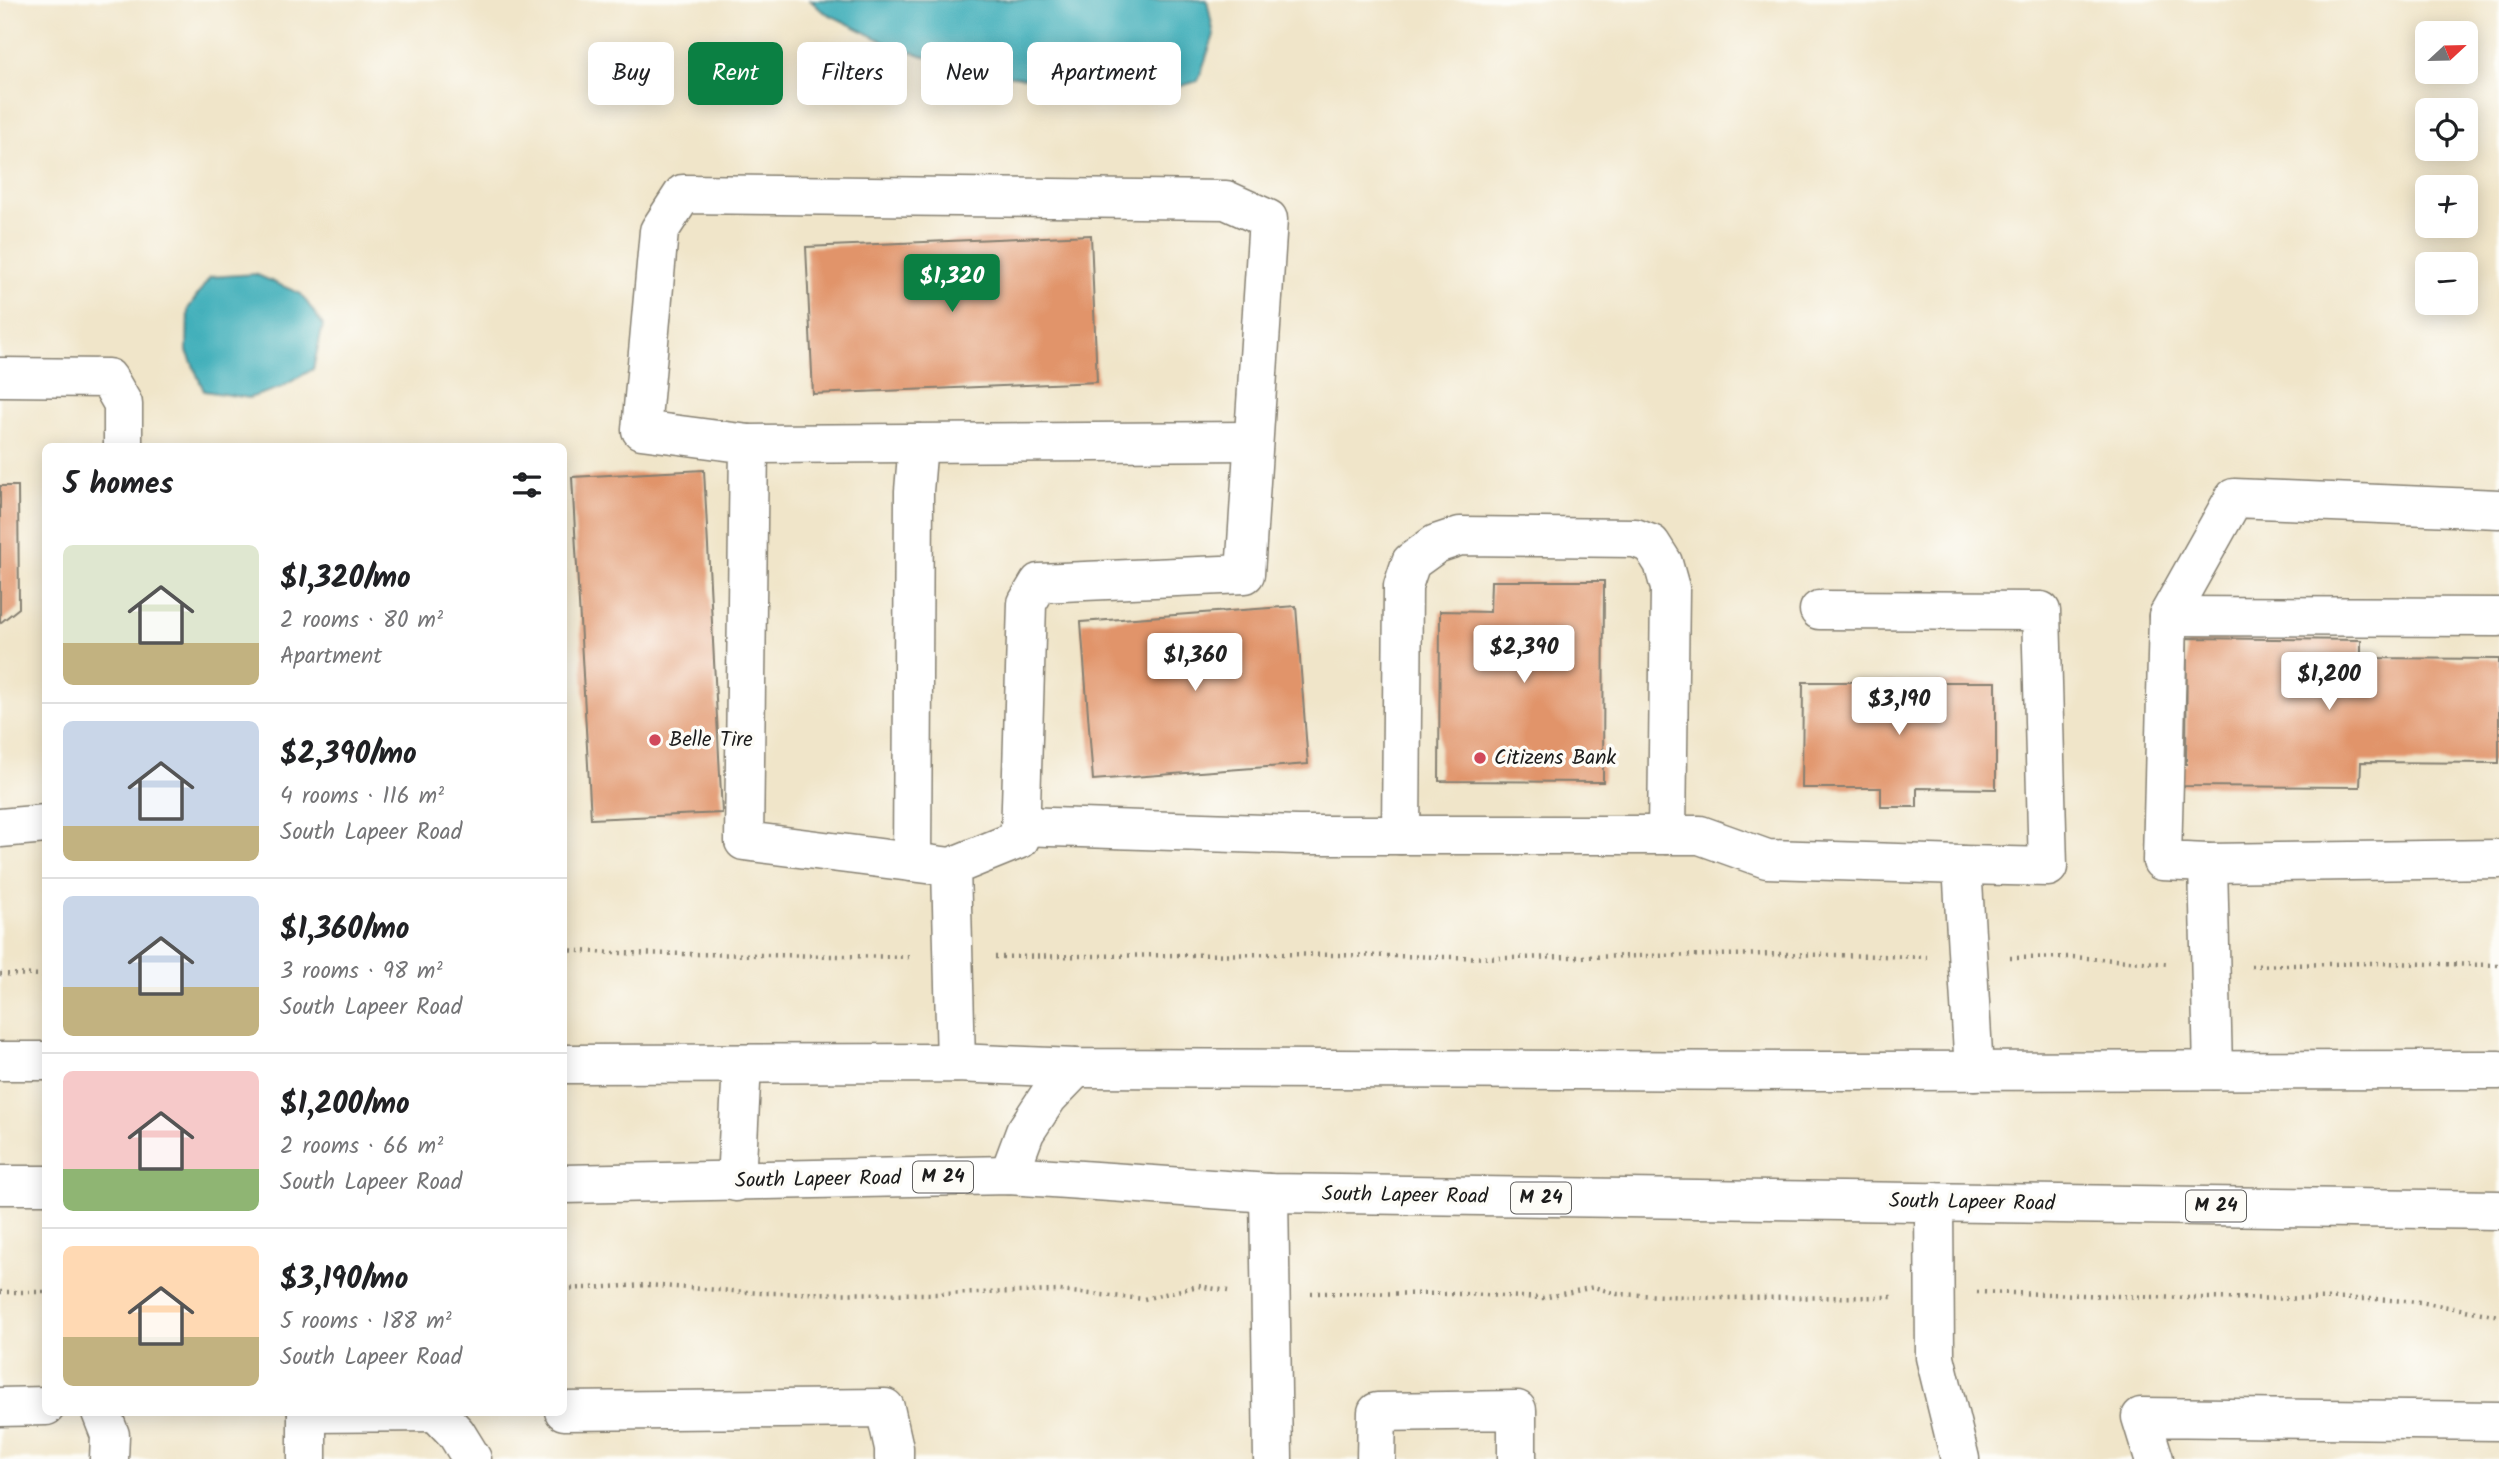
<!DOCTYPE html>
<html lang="en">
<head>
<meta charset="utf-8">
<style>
  :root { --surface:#fff; --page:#f2f2f2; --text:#202124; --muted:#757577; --line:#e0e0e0; --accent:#0b8043 }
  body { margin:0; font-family:Kalam,sans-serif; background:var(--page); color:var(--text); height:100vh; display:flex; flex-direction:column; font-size:26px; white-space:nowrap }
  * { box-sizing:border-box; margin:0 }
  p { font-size:23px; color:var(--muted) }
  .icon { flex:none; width:38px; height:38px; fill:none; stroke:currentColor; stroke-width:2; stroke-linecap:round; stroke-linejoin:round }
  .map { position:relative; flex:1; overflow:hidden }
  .side { position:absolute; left:42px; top:443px; width:525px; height:973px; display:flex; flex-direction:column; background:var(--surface); border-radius:10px; box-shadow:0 4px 18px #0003 }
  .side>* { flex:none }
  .hud { position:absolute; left:588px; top:42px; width:665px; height:63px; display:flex; gap:14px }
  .needle { width:46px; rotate:68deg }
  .buttons { position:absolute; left:2415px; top:21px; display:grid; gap:14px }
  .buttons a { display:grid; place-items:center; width:63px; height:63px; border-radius:10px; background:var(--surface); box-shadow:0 4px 18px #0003; font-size:35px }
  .price { position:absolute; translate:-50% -60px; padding:0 16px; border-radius:7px; background:#fff; color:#222; font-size:23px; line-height:46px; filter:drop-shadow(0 2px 4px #0008) }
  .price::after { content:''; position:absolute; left:50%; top:42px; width:21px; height:16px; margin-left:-10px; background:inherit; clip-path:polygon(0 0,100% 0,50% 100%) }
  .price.current { background:var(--accent); color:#fff }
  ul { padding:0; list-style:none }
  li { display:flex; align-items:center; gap:21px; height:175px; padding:0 21px }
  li+li { border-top:2px solid var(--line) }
  li span { display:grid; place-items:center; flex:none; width:196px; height:140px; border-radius:10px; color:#555 }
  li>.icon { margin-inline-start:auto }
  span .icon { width:84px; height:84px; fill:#fffc; stroke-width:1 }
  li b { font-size:30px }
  h2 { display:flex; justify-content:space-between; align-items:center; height:84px; padding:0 21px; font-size:30px }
  .chip { padding:0 24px; border-radius:10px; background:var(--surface); box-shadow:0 4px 18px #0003; font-size:24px; line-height:63px }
  .chip.current { background:var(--accent); color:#fff }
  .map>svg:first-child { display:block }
  .water { fill:#3fafba; stroke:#2e666b; stroke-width:2 }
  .building { fill:#e1946a }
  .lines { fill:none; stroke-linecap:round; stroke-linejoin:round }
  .minor-casing { stroke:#868072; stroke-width:41 }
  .major-casing { stroke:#868072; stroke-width:41 }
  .path { stroke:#868072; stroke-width:4.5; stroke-dasharray:2 5; stroke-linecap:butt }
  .minor { stroke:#fff; stroke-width:38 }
  .major { stroke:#fff; stroke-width:38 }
  .poi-dot { fill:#d1495b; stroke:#fdfcf7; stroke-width:2.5 }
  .labels { text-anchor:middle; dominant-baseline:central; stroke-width:7; stroke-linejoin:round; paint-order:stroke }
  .shield { fill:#fdfcf7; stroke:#605f5e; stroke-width:2 }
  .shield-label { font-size:19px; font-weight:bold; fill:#1c1c1c }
  .poi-label { font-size:21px; fill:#1c1c1c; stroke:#fdfcf7; text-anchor:start }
  .street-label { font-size:21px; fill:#1c1c1c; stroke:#fdfcf7 }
</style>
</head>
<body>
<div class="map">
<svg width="2499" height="1459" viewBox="0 0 2499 1459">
  <rect width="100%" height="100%" fill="#fdfcf7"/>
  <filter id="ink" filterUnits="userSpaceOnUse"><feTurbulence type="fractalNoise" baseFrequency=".0143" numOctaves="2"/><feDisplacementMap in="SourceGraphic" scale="14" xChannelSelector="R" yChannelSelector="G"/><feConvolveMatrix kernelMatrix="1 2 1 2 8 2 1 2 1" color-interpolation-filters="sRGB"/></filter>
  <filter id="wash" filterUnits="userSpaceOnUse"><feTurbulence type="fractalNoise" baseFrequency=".00686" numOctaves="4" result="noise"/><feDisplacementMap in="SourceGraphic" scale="28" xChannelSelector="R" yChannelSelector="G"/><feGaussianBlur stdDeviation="1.57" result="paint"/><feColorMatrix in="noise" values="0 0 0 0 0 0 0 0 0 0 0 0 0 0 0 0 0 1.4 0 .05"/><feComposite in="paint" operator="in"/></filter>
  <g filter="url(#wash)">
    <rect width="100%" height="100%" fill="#f0e5c9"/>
    <!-- water -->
    <g class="water">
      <path d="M810,0H1207L1214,35L1198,81L1148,96L958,68L889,44L822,11Z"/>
      <path d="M255,274L301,294L323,325L313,369L280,388L249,398L204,391L187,351L188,309L210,277Z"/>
    </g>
    <g id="blocks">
      <!-- building -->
      <g class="building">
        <path d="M1091,235L1097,382L813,394L806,247Z"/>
        <path d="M704,470L722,813L591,819L572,477Z"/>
        <path d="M0,486H18L19,608L0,623Z"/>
        <path d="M1491,581H1604L1603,782L1439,781L1440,611L1490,612Z"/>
        <path d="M1296,606L1308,764L1093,780L1081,622Z"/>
        <path d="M2187,638L2361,640V658L2499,659V763L2361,762L2360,787L2181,786V764H2186Z"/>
        <path d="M1803,682H1996V789L1917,788V807H1881V788H1802Z"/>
      </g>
    </g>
  </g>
  <g filter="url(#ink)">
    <use href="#blocks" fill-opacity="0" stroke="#868072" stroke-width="2"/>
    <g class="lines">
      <defs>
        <g id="minor">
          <path d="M0,377L108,378L123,404V446"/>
          <path d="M749,444L1253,441"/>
          <path d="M1819,610L2041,611L2048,867L1962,865"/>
          <path d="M2168,616L2499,617"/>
          <path d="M1020,826L1297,835H1700L1767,859L1962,865L1974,1071"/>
          <path d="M0,828L46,824"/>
          <path d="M1401,835L1403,586L1411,562L1436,544L1460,536L1635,538L1651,544L1663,563L1670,588L1667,835"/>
          <path d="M912,862L914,491L918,443"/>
          <path d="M2208,863L2162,861L2168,616L2234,498L2499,509"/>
          <path d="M951,867L1020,839L1027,603L1039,583L1245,574L1268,219L1226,200L683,194L659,231L641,430L749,444L744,841L951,867L956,1063"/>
          <path d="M2213,1070L2208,863L2499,859"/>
          <path d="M1269,1193L1273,1459"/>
          <path d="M1934,1202L1935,1357L1960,1459"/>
          <path d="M0,1407L46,1406"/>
          <path d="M564,1411L885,1408L894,1448V1459"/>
          <path d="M101,1412L110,1435L109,1459"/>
          <path d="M436,1412L456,1433L472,1459"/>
          <path d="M307,1413L438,1412"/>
          <path d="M307,1459V1412"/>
          <path d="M1376,1459L1377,1412L1517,1410V1459"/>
          <path d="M2154,1459L2141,1417L2499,1421"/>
        </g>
        <g id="major">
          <path d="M0,1061H46"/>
          <path d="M564,1064L956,1063L1076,1068L1816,1071L2499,1070"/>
          <path d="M1009,1175L1025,1132L1048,1097L1076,1068"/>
          <path d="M736,1182L742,1064"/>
          <path d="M564,1184L1009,1175L1269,1193L2499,1210"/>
          <path d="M0,1185H46"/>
        </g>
      </defs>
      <!-- minor casing -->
      <use href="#minor" class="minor-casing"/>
      <!-- major casing -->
      <use href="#major" class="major-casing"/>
      <!-- path -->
      <g class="path">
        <path d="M564,950L613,953L913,957"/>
        <path d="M995,957L1278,954L1505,958L1783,954L1927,957"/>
        <path d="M2010,958L2073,957L2169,964"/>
        <path d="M2251,966L2370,963L2499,965"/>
        <path d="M0,974L46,975"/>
        <path d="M564,1289L647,1285L761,1293L936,1294L1060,1291L1144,1299L1198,1286L1228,1291"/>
        <path d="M0,1292H46"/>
        <path d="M1977,1292L2187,1298L2375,1299L2420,1302L2499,1316"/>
        <path d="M1311,1293L1464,1294L1543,1298L1594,1287L1617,1294L1714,1298L1895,1297"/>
      </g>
      <!-- minor -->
      <use href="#minor" class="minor"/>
      <!-- major -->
      <use href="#major" class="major"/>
    </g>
  </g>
  <!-- markers -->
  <g class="poi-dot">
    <circle cx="655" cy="740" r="7"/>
    <circle cx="1480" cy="758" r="7"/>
  </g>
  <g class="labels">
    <!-- shield labels -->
    <g class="shield">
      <rect x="913" y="1161.5" width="60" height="31" rx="5"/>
      <rect x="1511" y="1182.5" width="60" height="31" rx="5"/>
      <rect x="2186" y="1190.5" width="60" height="31" rx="5"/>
    </g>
    <g class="shield-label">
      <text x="943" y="1177">M 24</text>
      <text x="1541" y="1198">M 24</text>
      <text x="2216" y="1206">M 24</text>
    </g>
    <!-- poi labels -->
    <g class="poi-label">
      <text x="669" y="740">Belle Tire</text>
      <text x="1494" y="758">Citizens Bank</text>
    </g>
    <!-- street labels -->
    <g class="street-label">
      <text transform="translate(818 1180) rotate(-1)">South Lapeer Road</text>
      <text transform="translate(1405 1196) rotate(1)">South Lapeer Road</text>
      <text transform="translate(1972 1203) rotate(1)">South Lapeer Road</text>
    </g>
  </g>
</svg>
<div class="buttons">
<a><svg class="needle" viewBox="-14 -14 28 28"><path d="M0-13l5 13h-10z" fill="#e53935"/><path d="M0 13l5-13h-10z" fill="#757577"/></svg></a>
<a><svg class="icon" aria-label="locate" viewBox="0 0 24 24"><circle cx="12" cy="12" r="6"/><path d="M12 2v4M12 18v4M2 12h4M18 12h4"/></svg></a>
<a>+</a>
<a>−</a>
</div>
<b class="price current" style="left:952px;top:314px">$1,320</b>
<b class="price" style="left:1524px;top:685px">$2,390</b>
<b class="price" style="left:1195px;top:693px">$1,360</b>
<b class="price" style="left:2329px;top:712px">$1,200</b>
<b class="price" style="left:1899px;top:737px">$3,190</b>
<div class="hud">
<a class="chip">Buy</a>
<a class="chip current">Rent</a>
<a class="chip">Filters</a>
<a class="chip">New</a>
<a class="chip">Apartment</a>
</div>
<section class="side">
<h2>5 homes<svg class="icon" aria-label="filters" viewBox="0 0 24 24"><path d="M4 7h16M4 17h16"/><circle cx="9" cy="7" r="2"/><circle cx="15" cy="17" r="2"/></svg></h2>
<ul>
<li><span style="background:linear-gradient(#dfe7d0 70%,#c2b280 0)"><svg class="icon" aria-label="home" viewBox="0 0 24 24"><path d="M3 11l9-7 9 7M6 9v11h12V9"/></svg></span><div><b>$1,320/mo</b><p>2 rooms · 80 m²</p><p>Apartment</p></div></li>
<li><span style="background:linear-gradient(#c9d6e8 75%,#c2b280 0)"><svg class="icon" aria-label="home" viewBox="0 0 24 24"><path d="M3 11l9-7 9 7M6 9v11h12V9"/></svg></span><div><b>$2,390/mo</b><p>4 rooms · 116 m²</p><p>South Lapeer Road</p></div></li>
<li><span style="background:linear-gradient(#c9d6e8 65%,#c2b280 0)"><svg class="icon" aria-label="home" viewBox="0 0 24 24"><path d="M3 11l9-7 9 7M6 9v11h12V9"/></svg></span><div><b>$1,360/mo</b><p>3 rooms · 98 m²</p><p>South Lapeer Road</p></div></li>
<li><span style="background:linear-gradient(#f6c9c9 70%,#8fb573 0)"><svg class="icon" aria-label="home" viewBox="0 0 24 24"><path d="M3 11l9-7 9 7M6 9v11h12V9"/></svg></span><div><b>$1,200/mo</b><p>2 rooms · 66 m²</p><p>South Lapeer Road</p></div></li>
<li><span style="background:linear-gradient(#ffd9b3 65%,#c2b280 0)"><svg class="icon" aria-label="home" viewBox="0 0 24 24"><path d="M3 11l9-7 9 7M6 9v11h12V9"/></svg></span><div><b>$3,190/mo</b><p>5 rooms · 188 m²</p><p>South Lapeer Road</p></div></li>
</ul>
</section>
</div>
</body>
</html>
